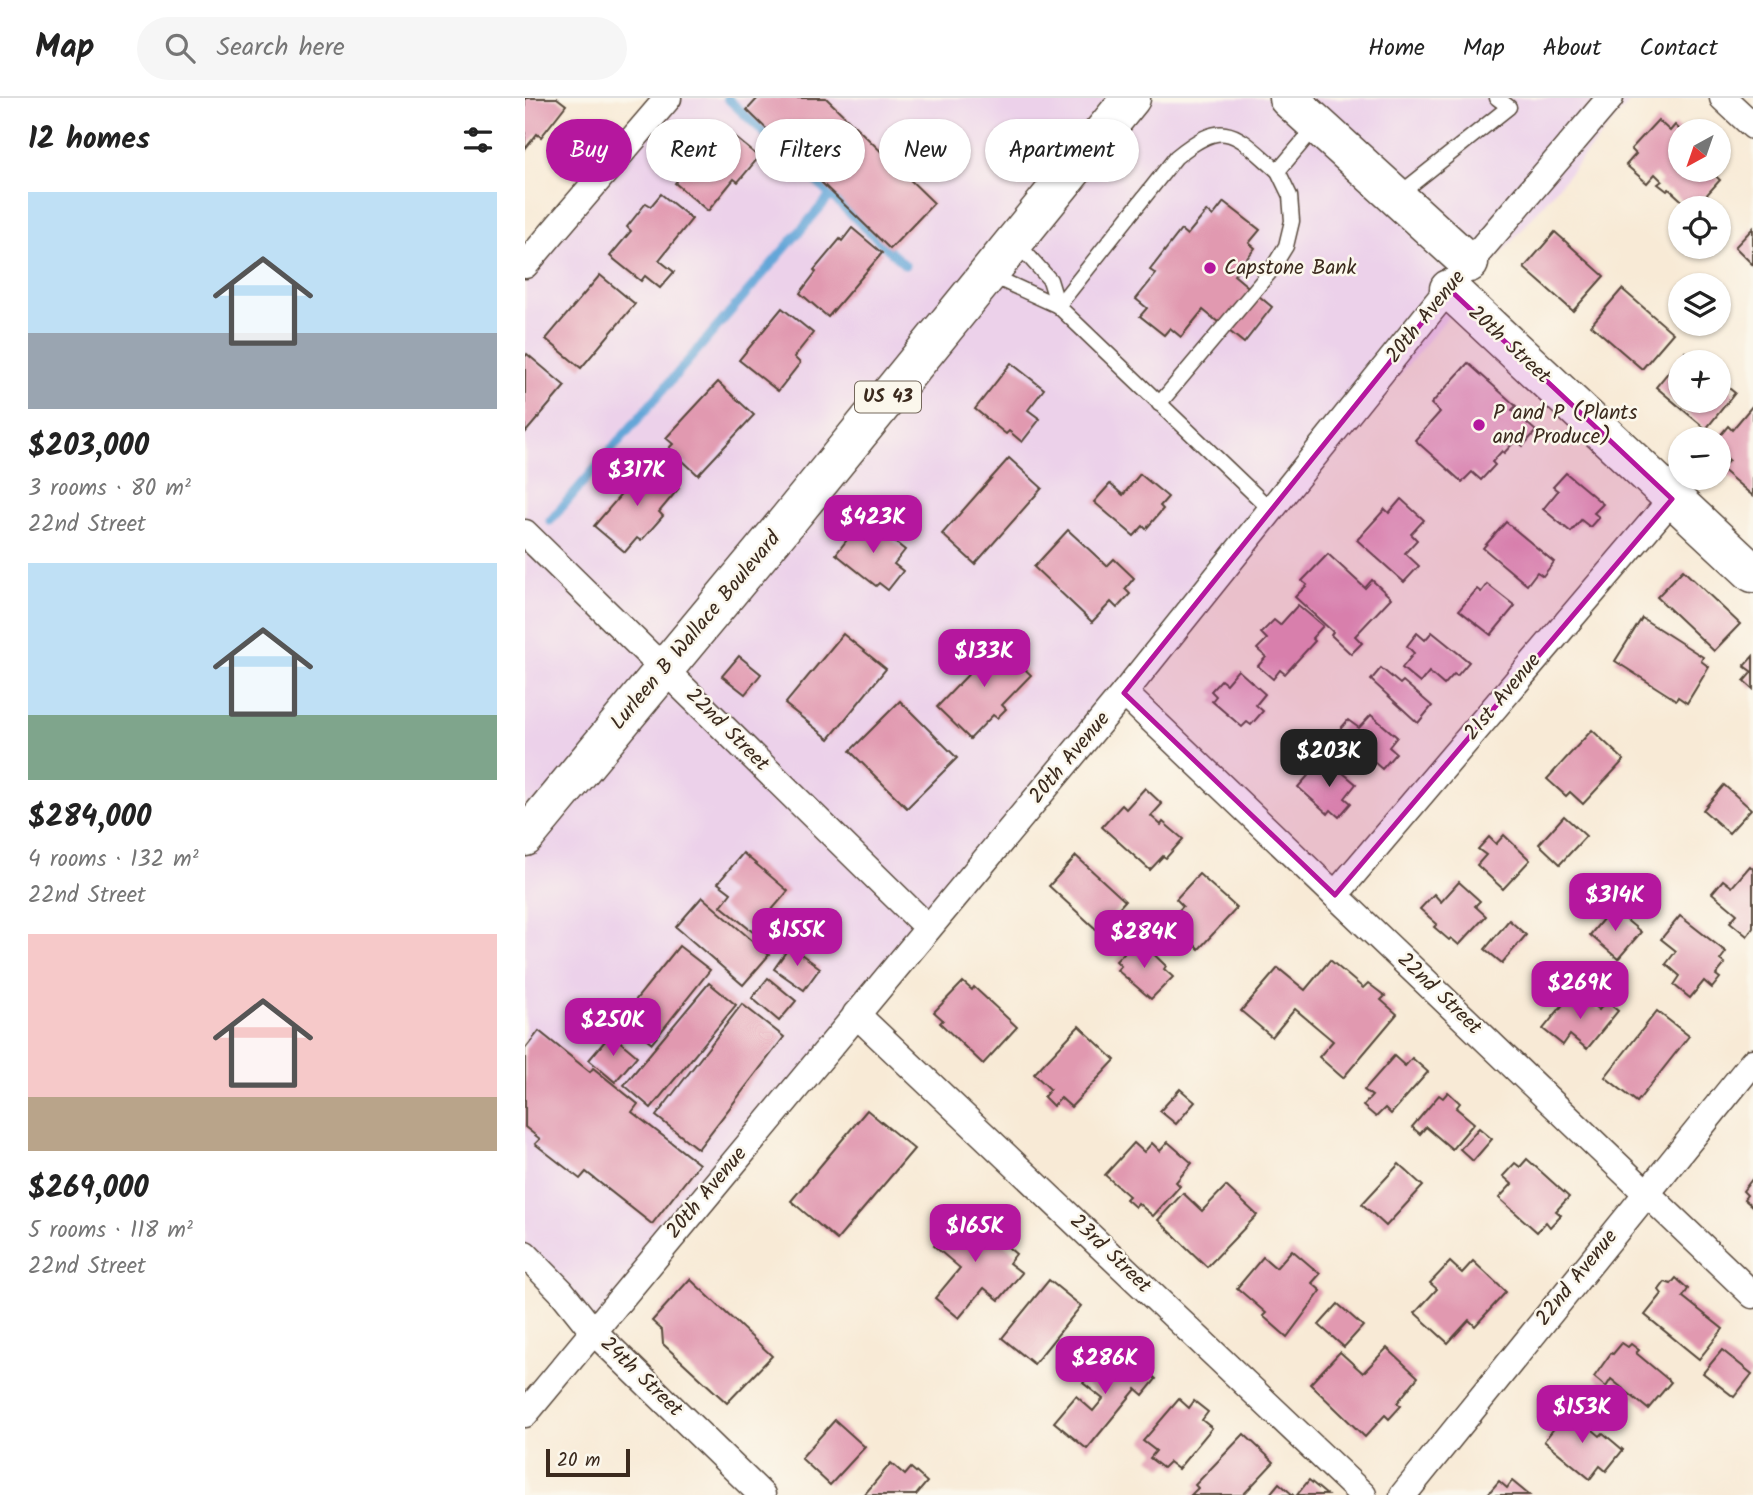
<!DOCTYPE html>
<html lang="en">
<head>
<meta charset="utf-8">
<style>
  :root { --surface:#fff; --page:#f6f6f6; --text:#222; --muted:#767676; --line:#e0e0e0; --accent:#b5179e }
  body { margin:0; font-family:Kalam,sans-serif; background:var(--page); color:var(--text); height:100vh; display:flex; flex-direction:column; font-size:26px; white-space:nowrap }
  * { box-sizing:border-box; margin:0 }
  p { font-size:23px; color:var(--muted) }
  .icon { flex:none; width:38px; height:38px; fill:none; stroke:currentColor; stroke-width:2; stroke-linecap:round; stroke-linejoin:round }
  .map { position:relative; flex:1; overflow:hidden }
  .sheet { display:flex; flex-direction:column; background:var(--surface); width:525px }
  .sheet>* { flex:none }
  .guide { position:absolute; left:21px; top:21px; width:665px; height:63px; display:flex; gap:14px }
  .needle { width:46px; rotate:220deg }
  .fabs { position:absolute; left:1143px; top:21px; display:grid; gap:14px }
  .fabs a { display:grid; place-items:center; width:63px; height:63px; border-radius:50%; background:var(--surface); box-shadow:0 2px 5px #0004; font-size:35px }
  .scale { position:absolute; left:21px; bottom:18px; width:84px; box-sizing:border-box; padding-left:7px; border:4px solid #3b2a1e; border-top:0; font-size:19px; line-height:24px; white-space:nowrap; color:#3b2a1e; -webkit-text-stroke:5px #fbf7ec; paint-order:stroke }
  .price { position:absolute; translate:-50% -60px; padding:0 16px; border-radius:14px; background:var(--accent); color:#fff; font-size:23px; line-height:46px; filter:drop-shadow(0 2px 4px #0008) }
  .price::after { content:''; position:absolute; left:50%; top:42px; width:21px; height:16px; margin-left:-10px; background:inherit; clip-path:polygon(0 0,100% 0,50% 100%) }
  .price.on { background:#222; color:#fff }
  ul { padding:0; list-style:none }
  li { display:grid; align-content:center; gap:14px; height:371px; padding:0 28px }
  li span { display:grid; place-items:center; height:217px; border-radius:0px; color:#555 }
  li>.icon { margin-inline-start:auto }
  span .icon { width:126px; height:126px; fill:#fffc; stroke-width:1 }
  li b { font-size:30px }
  h2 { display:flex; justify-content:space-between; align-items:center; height:84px; padding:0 28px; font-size:30px }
  .tag { padding:0 24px; border-radius:32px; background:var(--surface); box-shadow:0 2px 5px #0004; font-size:24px; line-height:63px }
  .tag.on { background:var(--accent); color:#fff }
  header { display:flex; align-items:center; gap:42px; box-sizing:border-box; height:98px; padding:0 35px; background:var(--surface); border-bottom:2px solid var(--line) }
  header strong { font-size:33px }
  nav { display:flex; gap:38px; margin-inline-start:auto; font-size:24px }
  .search { width:490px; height:63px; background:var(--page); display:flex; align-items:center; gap:18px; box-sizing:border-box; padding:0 24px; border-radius:38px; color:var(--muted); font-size:26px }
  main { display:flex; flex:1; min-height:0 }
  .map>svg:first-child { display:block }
  .built { fill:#ecd1ea }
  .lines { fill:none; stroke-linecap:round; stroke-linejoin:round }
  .stream { stroke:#64a6d8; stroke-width:9 }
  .building { fill:#e199b0 }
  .lane-casing { stroke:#57473a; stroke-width:17 }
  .street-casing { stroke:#57473a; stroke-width:29 }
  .secondary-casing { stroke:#57473a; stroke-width:41 }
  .highway-casing { stroke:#57473a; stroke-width:41 }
  .lane { stroke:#fff; stroke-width:14 }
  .street { stroke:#fff; stroke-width:26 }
  .secondary { stroke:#fff; stroke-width:38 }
  .highway { stroke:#fff; stroke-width:38 }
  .marked { fill:#b5179e; fill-opacity:0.2; stroke:#b5179e; stroke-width:5; stroke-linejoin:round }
  .poi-dot { fill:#b5179e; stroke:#fbf7ec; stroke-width:2.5 }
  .labels { text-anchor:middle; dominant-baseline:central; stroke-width:5; stroke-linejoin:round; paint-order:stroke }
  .shield { fill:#fbf7ec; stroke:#75685c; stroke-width:2 }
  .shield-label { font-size:19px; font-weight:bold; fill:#3b2a1e }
  .poi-label { font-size:21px; fill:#3b2a1e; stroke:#fbf7ec; text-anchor:start }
  .street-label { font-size:21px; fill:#3b2a1e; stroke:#fbf7ec }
</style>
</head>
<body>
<header>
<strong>Map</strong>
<div class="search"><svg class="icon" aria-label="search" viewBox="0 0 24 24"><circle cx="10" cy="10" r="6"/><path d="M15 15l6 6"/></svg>Search here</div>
<nav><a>Home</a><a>Map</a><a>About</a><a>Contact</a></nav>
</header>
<main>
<section class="sheet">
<h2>12 homes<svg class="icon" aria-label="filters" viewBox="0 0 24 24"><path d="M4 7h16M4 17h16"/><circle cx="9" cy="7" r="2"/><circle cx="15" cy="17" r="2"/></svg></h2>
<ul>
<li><span style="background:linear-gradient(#bfe0f5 65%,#9aa5b1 0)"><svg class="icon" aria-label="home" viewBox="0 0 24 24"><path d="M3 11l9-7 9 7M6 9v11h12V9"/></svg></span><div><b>$203,000</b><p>3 rooms · 80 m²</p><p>22nd Street</p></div></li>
<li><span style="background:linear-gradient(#bfe0f5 70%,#7fa58c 0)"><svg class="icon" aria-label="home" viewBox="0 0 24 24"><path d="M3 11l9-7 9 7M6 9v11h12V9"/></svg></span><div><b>$284,000</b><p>4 rooms · 132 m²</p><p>22nd Street</p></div></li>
<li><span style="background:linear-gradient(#f6c9c9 75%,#b9a48a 0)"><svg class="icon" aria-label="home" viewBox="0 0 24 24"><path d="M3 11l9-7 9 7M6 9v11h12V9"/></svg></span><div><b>$269,000</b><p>5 rooms · 118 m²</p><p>22nd Street</p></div></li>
</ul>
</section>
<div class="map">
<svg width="1228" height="1397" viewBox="0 0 1228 1397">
  <rect width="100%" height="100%" fill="#fbf7ec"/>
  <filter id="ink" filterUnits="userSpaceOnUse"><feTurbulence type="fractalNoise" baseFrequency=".0143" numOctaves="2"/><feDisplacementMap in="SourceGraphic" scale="14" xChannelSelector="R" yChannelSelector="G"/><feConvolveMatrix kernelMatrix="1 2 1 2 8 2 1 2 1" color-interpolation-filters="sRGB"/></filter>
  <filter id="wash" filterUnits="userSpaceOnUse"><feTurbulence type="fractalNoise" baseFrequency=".00686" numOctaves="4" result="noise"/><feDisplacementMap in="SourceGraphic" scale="28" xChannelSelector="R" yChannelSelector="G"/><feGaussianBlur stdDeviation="1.57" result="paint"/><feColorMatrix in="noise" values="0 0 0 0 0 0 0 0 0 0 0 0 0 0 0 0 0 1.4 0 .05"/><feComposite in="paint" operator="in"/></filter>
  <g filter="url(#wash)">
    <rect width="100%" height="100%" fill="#f8ead6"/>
    <!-- built -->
    <path class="built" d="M140,0H1108L68,1233L0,1164V170Z"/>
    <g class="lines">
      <!-- stream -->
      <g class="stream">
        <path d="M202,0L380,167"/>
        <path d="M25,423L306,97"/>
      </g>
    </g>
    <g id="blocks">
      <!-- building -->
      <g class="building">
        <path d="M0,0H32L41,7L16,39L12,36L0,51Z"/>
        <path d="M233,0H301L409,105L365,151L222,12Z"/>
        <path d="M1133,22L1145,33L1150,27L1155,32V72H1184L1195,82L1170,110H1165L1144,91L1142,93L1133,86L1137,83L1130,76L1122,85L1101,67L1111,56L1106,51Z"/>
        <path d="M196,28L234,59L213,84L209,81L183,113L150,85Z"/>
        <path d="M136,96L167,121L134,162L149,174L135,190L120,178L116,183L85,158L106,133L102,129L121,105L126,108Z"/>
        <path d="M699,104L735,132L724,145L730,150L709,177L747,209L719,245L678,212L656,239L645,230L639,237L615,218L622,210L611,201L631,176L625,172L656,132L662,137L682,113L688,118Z"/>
        <path d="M327,130L357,155L303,219L275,195L291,174L289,172L315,141L317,143Z"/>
        <path d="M1228,130V167L1210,149Z"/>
        <path d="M1030,134L1079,178L1048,213L999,170Z"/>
        <path d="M75,177L110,206L56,270L21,241Z"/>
        <path d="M1097,191L1148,235L1117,271L1066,227Z"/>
        <path d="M257,210L288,235L269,259L275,265L253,293L214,262Z"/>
        <path d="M1160,254L1173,264H1155V303H1194V282L1210,295L1181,331L1131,289Z"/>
        <path d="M2,256L40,288L0,335V259Z"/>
        <path d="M486,265L519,291L503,312L515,321L497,344L484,333L481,336L450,311Z"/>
        <path d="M943,265L991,308L987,312L1011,333L998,348L991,342L979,355L977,353L967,364L970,367L956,382L947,374L937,384L890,342L915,314L906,306Z"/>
        <path d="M193,284L229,317L173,377L144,350L148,346L141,340Z"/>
        <path d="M1228,307V398L1196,371L1204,362L1194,353V341H1192L1203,328L1207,332Z"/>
        <path d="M484,360L517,390L450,466L417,436Z"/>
        <path d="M124,364L154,390L134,414L138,418L116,443L112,440L100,454L69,428Z"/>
        <path d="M1041,375L1078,406L1069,415L1074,419L1065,429L1056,422L1046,434L1018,411L1033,393L1028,389Z"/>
        <path d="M615,376L643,399L635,408L638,411L621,431L618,428L609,438L569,404L585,386L598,397Z"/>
        <path d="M876,401L899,422L886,436L892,442L880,455L894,468L879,484L832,442L860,411L864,415Z"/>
        <path d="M339,420L380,452L369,466L378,473L363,492L354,485L351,488L311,456Z"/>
        <path d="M981,424L1029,464L1018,478L1012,474L1002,487L958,450Z"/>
        <path d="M543,432L582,468L589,461L609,480L600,491L605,496L592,510L586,504L567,524L509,469Z"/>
        <path d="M803,456L840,490L847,482L866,500L830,538L837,545L826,556L806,537L808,534L770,499L782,487L777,483Z"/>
        <path d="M1158,472L1215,526L1189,553L1132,499Z"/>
        <path d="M962,486L990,508L966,537L934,512L952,491L956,494Z"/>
        <path d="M773,507L798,528L787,540L790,543L760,576L755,572L748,581L733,568L741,559L732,551L742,541L736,535L749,522L755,527Z"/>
        <path d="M1117,520L1178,559L1176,563L1184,569L1162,605L1153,599L1151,602L1090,563Z"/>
        <path d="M907,534L944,564L932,578L929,576L919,587L904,574L895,585L877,570L889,555L882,548L892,535L900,542Z"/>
        <path d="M318,536L361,571L304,641L260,606Z"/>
        <path d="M462,540L470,548L473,546L506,577L477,607L481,611L472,620L468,617L445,641L412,609L457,562L449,554Z"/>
        <path d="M214,558L236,576L220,596L197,578Z"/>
        <path d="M1228,558V591L1219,583L1227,574L1219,568Z"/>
        <path d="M856,570L875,586L878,583L907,608L893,625L846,582Z"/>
        <path d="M713,572L740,596L731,607L738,613L726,627L722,624L717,629L687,603L691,598L686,593L696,582L701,586Z"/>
        <path d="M375,603L432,660L382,710L325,653Z"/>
        <path d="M846,617L872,639L864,649L871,655L857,671L849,664L846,667L810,637L823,622L834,630Z"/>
        <path d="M1067,632L1099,662L1058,706L1045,694L1041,698L1022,681Z"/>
        <path d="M805,664L831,686L820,700L826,705L814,719L806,712L803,716L773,689L790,670L795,675Z"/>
        <path d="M1199,687L1226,711L1204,735L1178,712Z"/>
        <path d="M620,690L637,706L626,718L636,727L638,724L658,741L641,760L638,758L625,772L577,729L597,707L601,711Z"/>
        <path d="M1039,718L1061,738L1035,766L1014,746Z"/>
        <path d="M979,737L1005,762L978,791L952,767L961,757L953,751L964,739L971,746Z"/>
        <path d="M218,755L263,793L228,834L196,808L206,795L193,785Z"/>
        <path d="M551,758L600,803L573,833L524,788Z"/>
        <path d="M1225,768L1228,771V830L1222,838L1205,824L1212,816L1187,795L1198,782L1207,789Z"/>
        <path d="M674,776L712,810L674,851L644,823L658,808L651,801Z"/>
        <path d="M934,784L955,803L950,808L961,818L934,847L926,840L924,842L909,829L912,826L895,811L909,796L916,804Z"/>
        <path d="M177,799L244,857L218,887L151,829Z"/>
        <path d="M1087,810L1116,834L1093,861L1065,837Z"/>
        <path d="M1155,818L1201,854L1195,862L1200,866L1191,877L1195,880L1187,890L1179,883L1165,900L1149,887L1155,878L1141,866L1151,853L1136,841Z"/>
        <path d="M984,822L1001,837L977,865L960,851Z"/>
        <path d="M611,843L615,847L617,845L641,868L639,871L648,879L626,901L592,872L596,868L591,863Z"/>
        <path d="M154,848L185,872L127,945L96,920Z"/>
        <path d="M265,848L295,870L279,892L249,871Z"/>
        <path d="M805,862L838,890L843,885L860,898L856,902L872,916L818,980L794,959L808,943L770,911L747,939L716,913L753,870L780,892Z"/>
        <path d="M243,880L271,903L254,923L227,900Z"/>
        <path d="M438,884L447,892L449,889L492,929L458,966L415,925L418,922L409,914Z"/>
        <path d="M184,885L211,907L126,1010L99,987Z"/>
        <path d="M1050,892L1074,912L1081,903L1093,913L1062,951L1045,937L1038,947L1018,931Z"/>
        <path d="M217,906L259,939L173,1051L131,1018Z"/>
        <path d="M1132,913L1164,938L1112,1004L1080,979Z"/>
        <path d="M554,928L590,962L546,1009L536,1000L528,1008L519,999L525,991L509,976Z"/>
        <path d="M14,933L65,974L68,970L113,1006L107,1014L174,1066L127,1126L61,1074L55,1081L10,1046L15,1041L0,1029V951Z"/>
        <path d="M86,936L112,958L90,984L64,962Z"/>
        <path d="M869,958L880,968L887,960L903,974L866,1016L860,1010L851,1019L838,1008L847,998L839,992Z"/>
        <path d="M655,991L670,1004L651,1026L635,1013Z"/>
        <path d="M923,994L935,1005L931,1010L949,1025L927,1051L901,1029L895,1036L887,1029L914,997L918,1000Z"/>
        <path d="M342,1012L389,1051L312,1142L266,1103Z"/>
        <path d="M954,1030L967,1041L948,1063L935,1051Z"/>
        <path d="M643,1044L667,1065L651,1084L655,1088L628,1118L613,1105L610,1109L601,1101L604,1098L580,1077L609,1045L619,1054L627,1045L635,1053Z"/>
        <path d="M1002,1061L1044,1099L1031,1113L1036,1117L1025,1129L1021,1124L1012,1134L974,1100L987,1086L978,1078L990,1065L995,1069Z"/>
        <path d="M874,1066L898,1088L861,1128L837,1106Z"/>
        <path d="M1228,1080V1109L1219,1101L1222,1097L1218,1093Z"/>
        <path d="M701,1088L732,1117L682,1169L633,1122L658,1095L677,1113Z"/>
        <path d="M439,1112L491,1156L484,1165L497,1175L474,1202L459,1190L434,1220L410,1200L435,1170L409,1148Z"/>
        <path d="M767,1152L795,1176L787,1185L796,1193L762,1239L738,1218L741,1215L712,1190L738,1159L751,1170Z"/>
        <path d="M948,1163L981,1194L950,1228L944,1222L923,1245L890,1215L912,1191L905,1185L925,1164L937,1175Z"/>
        <path d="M1151,1180L1163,1191L1158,1199L1198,1231L1174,1261L1120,1217L1137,1196L1134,1192L1140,1184L1146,1186Z"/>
        <path d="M165,1181L247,1258L202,1305L138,1246L137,1232L127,1223Z"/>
        <path d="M524,1182L556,1208L509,1266L477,1240Z"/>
        <path d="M813,1206L838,1228L819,1249L794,1227Z"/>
        <path d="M1097,1245L1103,1249L1106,1246L1114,1252L1111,1255L1146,1284L1123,1311L1086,1281L1081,1289L1069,1279L1086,1255L1088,1256Z"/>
        <path d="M589,1248L601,1258L605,1254L613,1261L611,1264L631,1281L618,1297L611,1291L562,1351L529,1324L551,1298L568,1313L578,1301L558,1285Z"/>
        <path d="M862,1250L893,1279L872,1305L876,1308L864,1321L860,1317L840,1339L785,1286L815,1254L838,1275Z"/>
        <path d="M1197,1252L1227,1276L1209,1299L1178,1275Z"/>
        <path d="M654,1301L664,1310L669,1303L683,1314L677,1322L687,1330L653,1371L644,1364L638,1370L625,1360L631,1353L618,1343Z"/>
        <path d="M1043,1311L1075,1338L1078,1335L1098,1352L1081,1373L1075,1368L1065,1381L1019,1343L1031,1328L1025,1323L1030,1317L1035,1321Z"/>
        <path d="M310,1322L340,1349L305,1387L276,1360Z"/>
        <path d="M719,1336L749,1364L718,1397H666L673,1390L670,1387Z"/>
        <path d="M366,1365L380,1377L386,1370L402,1384L391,1397H339Z"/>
        <path d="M784,1382L802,1397H772Z"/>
        <path d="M974,1383L982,1390L987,1383L1004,1397H962Z"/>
        <path d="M754,1385L768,1397H744Z"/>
      </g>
    </g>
  </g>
  <g filter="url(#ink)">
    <use href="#blocks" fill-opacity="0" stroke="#57473a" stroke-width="2"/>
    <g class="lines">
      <defs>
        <g id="lane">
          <path d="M872,98L984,9L972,0"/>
          <path d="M490,143L525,182L533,208"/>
          <path d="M465,177L533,208L746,412"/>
          <path d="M533,208L651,59C701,18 710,36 753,73L791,28"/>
          <path d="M634,306L745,174L761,148L767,123L765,98L753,73"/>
        </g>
        <g id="street">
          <path d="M1198,0L1228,28"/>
          <path d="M0,167L143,0"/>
          <path d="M0,435L403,830"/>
          <path d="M599,595L1228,1197"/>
          <path d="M810,797L1147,401"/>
          <path d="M331,916L838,1397"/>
          <path d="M0,1156L36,1193L68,1233L237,1397"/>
          <path d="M0,1316L599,595L944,165L1085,0"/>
          <path d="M878,1397L1228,964"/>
        </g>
        <g id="secondary">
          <path d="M763,0L944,165"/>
          <path d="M924,191L1228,475"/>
        </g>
        <path id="highway" d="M0,739L264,421L606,0"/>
      </defs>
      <!-- lane casing -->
      <use href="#lane" class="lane-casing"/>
      <!-- street casing -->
      <use href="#street" class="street-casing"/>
      <!-- secondary casing -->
      <use href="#secondary" class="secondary-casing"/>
      <!-- highway casing -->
      <use href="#highway" class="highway-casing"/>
      <!-- lane -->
      <use href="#lane" class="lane"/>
      <!-- street -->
      <use href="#street" class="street"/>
      <!-- secondary -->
      <use href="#secondary" class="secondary"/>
      <!-- highway -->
      <use href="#highway" class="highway"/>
    </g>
  </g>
  <!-- marked area -->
  <path class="marked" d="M924,191L1147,401L810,797L599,595Z"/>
  <!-- markers -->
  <g class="poi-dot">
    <circle cx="685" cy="170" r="7"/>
    <circle cx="954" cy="327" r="7"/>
  </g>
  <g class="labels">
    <!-- shield labels -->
    <rect class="shield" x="330" y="283.5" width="66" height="31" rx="5"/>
    <g class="shield-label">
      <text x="363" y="299">US 43</text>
    </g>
    <!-- poi labels -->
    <g class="poi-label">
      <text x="699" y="170">Capstone Bank</text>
      <text x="968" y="315">P and P (Plants<tspan x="968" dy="24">and Produce)</tspan></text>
    </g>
    <!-- street labels -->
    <g class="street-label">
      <text transform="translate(901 219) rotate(-51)">20th Avenue</text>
      <text transform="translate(984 247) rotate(43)">20th Street</text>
      <text transform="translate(171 533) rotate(-50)">Lurleen B Wallace Boulevard</text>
      <text transform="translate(978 599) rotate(-50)">21st Avenue</text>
      <text transform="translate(202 632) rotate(45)">22nd Street</text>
      <text transform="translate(545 660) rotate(-50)">20th Avenue</text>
      <text transform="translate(914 896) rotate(44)">22nd Street</text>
      <text transform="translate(182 1095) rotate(-50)">20th Avenue</text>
      <text transform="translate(585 1156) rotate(44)">23rd Street</text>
      <text transform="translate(1052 1180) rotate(-51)">22nd Avenue</text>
      <text transform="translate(116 1279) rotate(44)">24th Street</text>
    </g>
  </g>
</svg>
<div class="fabs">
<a><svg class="needle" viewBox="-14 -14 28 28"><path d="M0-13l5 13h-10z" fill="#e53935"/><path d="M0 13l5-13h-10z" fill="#767676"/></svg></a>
<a><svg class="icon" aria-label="locate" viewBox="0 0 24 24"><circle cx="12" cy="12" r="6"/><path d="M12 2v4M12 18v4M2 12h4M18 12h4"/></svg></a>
<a><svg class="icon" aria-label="layers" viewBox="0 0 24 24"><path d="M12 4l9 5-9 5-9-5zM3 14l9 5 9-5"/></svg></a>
<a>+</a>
<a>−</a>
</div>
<div class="scale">20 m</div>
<b class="price" style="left:112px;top:410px">$317K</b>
<b class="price" style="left:348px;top:457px">$423K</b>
<b class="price" style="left:459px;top:591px">$133K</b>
<b class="price on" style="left:804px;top:691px">$203K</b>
<b class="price" style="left:1090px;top:835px">$314K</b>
<b class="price" style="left:272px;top:870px">$155K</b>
<b class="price" style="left:619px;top:872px">$284K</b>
<b class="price" style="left:1055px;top:923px">$269K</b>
<b class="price" style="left:88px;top:960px">$250K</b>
<b class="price" style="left:450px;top:1166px">$165K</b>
<b class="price" style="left:580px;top:1298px">$286K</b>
<b class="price" style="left:1057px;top:1347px">$153K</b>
<div class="guide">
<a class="tag on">Buy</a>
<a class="tag">Rent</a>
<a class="tag">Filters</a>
<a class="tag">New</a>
<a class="tag">Apartment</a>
</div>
</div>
</main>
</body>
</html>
